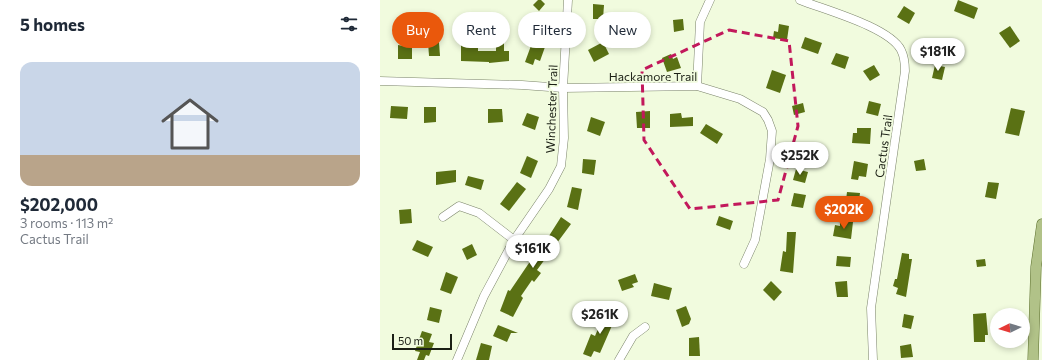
<!DOCTYPE html>
<html lang="en">
<head>
<meta charset="utf-8">
<style>
  :root { --surface:#fff; --page:#f2f2f3; --text:#1f2937; --muted:#747a83; --line:#e0e1e3; --accent:#ea580c }
  body { margin:0; font-family:Commissioner,sans-serif; background:var(--page); color:var(--text); height:100vh; display:flex; flex-direction:column; font-size:15px; white-space:nowrap }
  * { box-sizing:border-box; margin:0 }
  p { font-size:13px; color:var(--muted) }
  .icon { flex:none; width:22px; height:22px; fill:none; stroke:currentColor; stroke-width:2; stroke-linecap:round; stroke-linejoin:round }
  .map { position:relative; flex:1; overflow:hidden }
  .side { display:flex; flex-direction:column; background:var(--surface); width:380px }
  .side>* { flex:none }
  .banner { position:absolute; left:12px; top:12px; width:380px; height:36px; display:flex; gap:8px }
  .needle { width:26px; rotate:265deg }
  .tools { position:absolute; left:610px; top:308px; display:grid; gap:8px }
  .tools a { display:grid; place-items:center; width:40px; height:40px; border-radius:50%; background:var(--surface); box-shadow:0 2px 6px #0003; font-size:20px }
  .scale { position:absolute; left:12px; bottom:10px; width:60px; box-sizing:border-box; padding-left:4px; border:2px solid #1b1f15; border-top:0; font-size:11px; line-height:14px; white-space:nowrap; color:#1b1f15; -webkit-text-stroke:3px #f1fbde; paint-order:stroke }
  .price { position:absolute; translate:-50% -34px; padding:0 9px; border-radius:14px; background:#fff; color:#222; font-size:13px; line-height:26px; filter:drop-shadow(0 1px 2px #0008) }
  .price::after { content:''; position:absolute; left:50%; top:24px; width:12px; height:9px; margin-left:-6px; background:inherit; clip-path:polygon(0 0,100% 0,50% 100%) }
  .price.selected { background:var(--accent); color:#fff }
  ul { padding:0; list-style:none }
  li { display:grid; align-content:center; gap:8px; height:212px; padding:0 20px }
  li+li { border-top:1px solid var(--line) }
  li span { display:grid; place-items:center; height:124px; border-radius:12px; color:#555 }
  li>.icon { margin-inline-start:auto }
  span .icon { width:72px; height:72px; fill:#fffc; stroke-width:1 }
  li b { font-size:17px }
  h2 { display:flex; justify-content:space-between; align-items:center; height:48px; padding:0 20px; font-size:17px }
  .chip { padding:0 14px; border-radius:18px; background:var(--surface); box-shadow:0 2px 6px #0003; font-size:14px; line-height:36px }
  .chip.selected { background:var(--accent); color:#fff }
  main { display:flex; flex:1; min-height:0 }
  .map>svg:first-child { display:block }
  .building { fill:#5a7114 }
  .lines { fill:none; stroke-linecap:round; stroke-linejoin:round }
  .minor-casing { stroke:#7b846a; stroke-width:9 }
  .major-casing { stroke:#5b6e2c; stroke-width:11 }
  .minor { stroke:#fff; stroke-width:8 }
  .major { stroke:#b1c288; stroke-width:10 }
  .marked { fill:none; stroke:#c2185b; stroke-width:3; stroke-dasharray:8 5; stroke-linejoin:round }
  .labels { text-anchor:middle; dominant-baseline:central; stroke-width:3.5; stroke-linejoin:round; paint-order:stroke }
  .street-label { font-size:12px; fill:#1b1f15; stroke:#f1fbde }
</style>
</head>
<body>
<main>
<section class="side">
<h2>5 homes<svg class="icon" aria-label="filters" viewBox="0 0 24 24"><path d="M4 7h16M4 17h16"/><circle cx="9" cy="7" r="2"/><circle cx="15" cy="17" r="2"/></svg></h2>
<ul>
<li><span style="background:linear-gradient(#c9d6e8 75%,#b9a48a 0)"><svg class="icon" aria-label="home" viewBox="0 0 24 24"><path d="M3 11l9-7 9 7M6 9v11h12V9"/></svg></span><div><b>$202,000</b><p>3 rooms · 113 m²</p><p>Cactus Trail</p></div></li>
</ul>
</section>
<div class="map">
<svg width="662" height="360" viewBox="0 0 662 360">
  <rect width="100%" height="100%" fill="#f1fbde"/>
  <!-- building -->
  <g class="building">
    <path d="M158,0H161L165,4L159,11L153,5Z"/>
    <path d="M578,0L598,8L594,19L574,11Z"/>
    <path d="M213,4L224,5L223,19H213Z"/>
    <path d="M524,6L535,13L529,24L517,17Z"/>
    <path d="M303,19L304,30L294,32L293,20Z"/>
    <path d="M399,24L409,26L407,40L393,38L394,31L398,32Z"/>
    <path d="M630,26L640,41L630,48L619,33Z"/>
    <path d="M24,36H32V59H18V45L24,46Z"/>
    <path d="M425,37L442,43L438,54L421,48Z"/>
    <path d="M48,42H59L60,56H49Z"/>
    <path d="M116,42H124V51H129V61L109,63V62L81,61V45L98,46V51H116Z"/>
    <path d="M223,42L229,54L214,62L208,50Z"/>
    <path d="M152,43L165,47L160,61L155,59L153,65L145,62Z"/>
    <path d="M456,53L469,57L465,69L451,64Z"/>
    <path d="M291,54L293,59L297,57L301,68L287,72L282,58Z"/>
    <path d="M494,65L500,75L490,81L483,71Z"/>
    <path d="M555,65L565,67L562,80L552,78Z"/>
    <path d="M392,70L406,75L400,93L386,88Z"/>
    <path d="M489,101L501,104L498,116L486,113Z"/>
    <path d="M423,103L425,112L414,115L412,106Z"/>
    <path d="M11,106L28,107L27,119L10,118Z"/>
    <path d="M44,107H56V122L44,123Z"/>
    <path d="M631,108L645,111L639,136L625,133Z"/>
    <path d="M108,109H122L123,122L108,123Z"/>
    <path d="M270,111V128H257L256,112Z"/>
    <path d="M147,113L159,117L155,130L142,125Z"/>
    <path d="M301,113L302,118L313,117V126L290,127V114Z"/>
    <path d="M211,117L225,122L220,136L207,131Z"/>
    <path d="M326,124L343,134L337,144L320,133Z"/>
    <path d="M477,128H491L490,144L472,143L473,133H477Z"/>
    <path d="M147,156L158,161L151,178L140,173Z"/>
    <path d="M203,159L216,160L214,175L202,173Z"/>
    <path d="M544,159L546,170L536,171L534,161Z"/>
    <path d="M474,161L488,164L486,177L479,176L478,180L471,179Z"/>
    <path d="M416,169L428,172L425,183L413,180Z"/>
    <path d="M76,170V182L56,185V172Z"/>
    <path d="M88,176L104,180L101,190L85,185Z"/>
    <path d="M137,182L146,189L129,211L120,204Z"/>
    <path d="M608,182L619,183L616,199L605,197Z"/>
    <path d="M192,187L202,189L198,210L187,207Z"/>
    <path d="M467,192L480,193L478,210L465,209Z"/>
    <path d="M414,193L426,195L423,208L411,206Z"/>
    <path d="M31,209L32,223L20,224L19,210Z"/>
    <path d="M339,216L353,221L350,230L336,225Z"/>
    <path d="M181,217L191,224L157,270L161,273L154,282L152,280L141,296L143,298L133,317L120,311L128,290L130,291L166,238L167,239Z"/>
    <path d="M460,220L473,222L471,239L453,236L455,225L460,226Z"/>
    <path d="M407,232H416L413,273L400,271L403,251L406,252Z"/>
    <path d="M37,240L53,247L48,257L32,250Z"/>
    <path d="M92,244L97,255L87,260L82,249Z"/>
    <path d="M522,253L529,254V259H532L526,297L516,294L518,288L513,286L515,279H517Z"/>
    <path d="M457,256L471,257L470,267L456,266Z"/>
    <path d="M605,259L606,266L597,267L596,260Z"/>
    <path d="M66,272L78,277L71,294L60,290Z"/>
    <path d="M255,274L258,282L252,284L254,287L242,291L238,280Z"/>
    <path d="M391,281L402,292L394,301L383,290Z"/>
    <path d="M467,281L468,297H457L455,282Z"/>
    <path d="M274,283L292,288L289,300L271,296Z"/>
    <path d="M306,306L311,319L309,324L302,327L296,310Z"/>
    <path d="M50,307L62,310L59,323L47,320Z"/>
    <path d="M226,310L237,314L220,353L214,351L211,357L203,354L211,334L215,336Z"/>
    <path d="M606,313L608,335H605V342H594L593,314Z"/>
    <path d="M524,314L534,316L531,329L522,327Z"/>
    <path d="M118,325L138,333H131L127,342L113,336Z"/>
    <path d="M42,331L52,334L49,342L54,343L49,356L46,355L44,360H37L40,352L35,351Z"/>
    <path d="M319,337L320,356H309V338Z"/>
    <path d="M101,343L112,346L109,360H96Z"/>
    <path d="M531,344L533,357L521,358L520,346Z"/>
  </g>
  <g class="lines">
    <defs>
      <g id="minor">
        <path d="M420,0C445,10 509,27 521,50C524,56 525,64 525,71L491,308L493,360"/>
        <path d="M0,81L142,85L183,88L317,86L360,99L383,112L388,120L392,131L390,159L375,240L364,264"/>
        <path d="M317,86L320,22L330,0"/>
        <path d="M63,217L79,206L99,213L134,240"/>
        <path d="M77,360L104,296L134,240L169,189L181,166L184,138L183,88L188,0"/>
        <path d="M239,360L253,336L265,327"/>
      </g>
      <path id="major" d="M653,360L656,267L662,224"/>
    </defs>
    <!-- minor casing -->
    <use href="#minor" class="minor-casing"/>
    <!-- major casing -->
    <use href="#major" class="major-casing"/>
    <!-- minor -->
    <use href="#minor" class="minor"/>
    <!-- major -->
    <use href="#major" class="major"/>
  </g>
  <!-- marked area -->
  <path class="marked" d="M349,30L409,41L418,126L398,200L310,209L264,140L262,70Z"/>
  <g class="labels">
    <!-- street labels -->
    <g class="street-label">
      <text x="273" y="76">Hackamore Trail</text>
      <text transform="translate(171 109) rotate(-88)">Winchester Trail</text>
      <text transform="translate(503 146) rotate(-82)">Cactus Trail</text>
    </g>
  </g>
</svg>
<div class="tools">
<a><svg class="needle" viewBox="-14 -14 28 28"><path d="M0-13l5 13h-10z" fill="#e53935"/><path d="M0 13l5-13h-10z" fill="#747a83"/></svg></a>
</div>
<div class="scale">50 m</div>
<b class="price" style="left:558px;top:72px">$181K</b>
<b class="price" style="left:420px;top:176px">$252K</b>
<b class="price selected" style="left:464px;top:230px">$202K</b>
<b class="price" style="left:153px;top:269px">$161K</b>
<b class="price" style="left:220px;top:335px">$261K</b>
<div class="banner">
<a class="chip selected">Buy</a>
<a class="chip">Rent</a>
<a class="chip">Filters</a>
<a class="chip">New</a>
</div>
</div>
</main>
</body>
</html>
